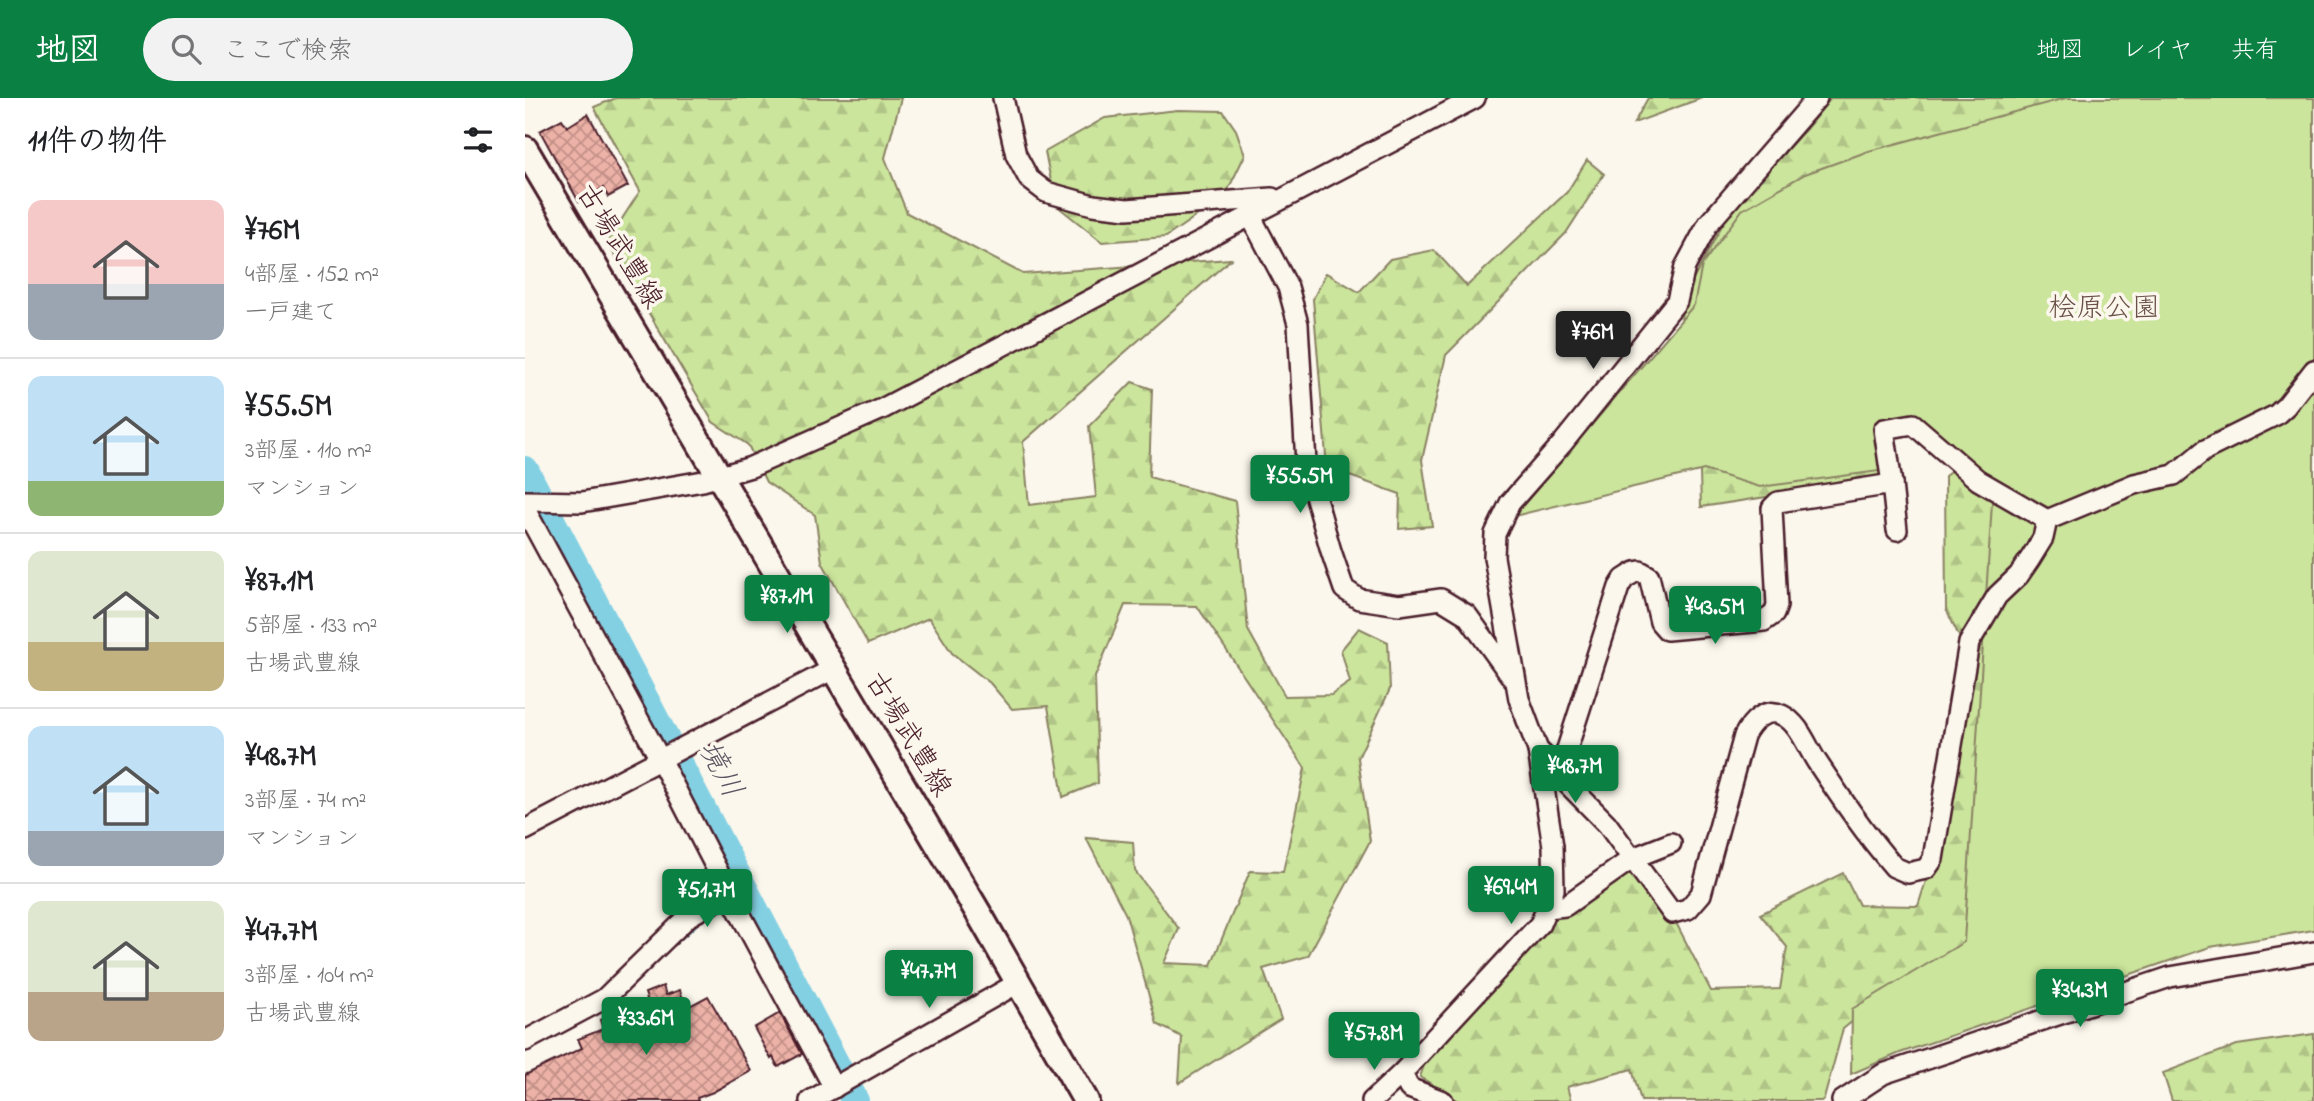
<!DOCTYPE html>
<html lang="ja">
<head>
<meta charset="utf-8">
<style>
  :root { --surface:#fff; --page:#f2f2f2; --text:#202124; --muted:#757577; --line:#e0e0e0; --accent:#0b8043 }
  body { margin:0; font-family:"Indie Flower","Klee One",sans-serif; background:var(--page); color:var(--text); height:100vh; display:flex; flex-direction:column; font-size:26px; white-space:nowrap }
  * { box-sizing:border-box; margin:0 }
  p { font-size:23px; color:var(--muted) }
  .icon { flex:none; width:38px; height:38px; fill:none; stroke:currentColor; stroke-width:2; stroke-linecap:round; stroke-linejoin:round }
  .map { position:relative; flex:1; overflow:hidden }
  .details { display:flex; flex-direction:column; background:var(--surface); width:525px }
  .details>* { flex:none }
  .price { position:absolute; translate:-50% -60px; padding:0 16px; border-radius:7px; background:var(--accent); color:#fff; font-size:23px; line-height:46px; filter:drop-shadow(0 2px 4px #0008) }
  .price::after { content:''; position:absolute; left:50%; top:42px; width:21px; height:16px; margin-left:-10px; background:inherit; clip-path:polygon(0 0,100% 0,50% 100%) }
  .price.active { background:#222; color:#fff }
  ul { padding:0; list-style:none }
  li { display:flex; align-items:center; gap:21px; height:175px; padding:0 28px }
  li+li { border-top:2px solid var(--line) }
  li span { display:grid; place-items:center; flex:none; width:196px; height:140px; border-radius:14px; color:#555 }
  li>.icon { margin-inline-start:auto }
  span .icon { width:84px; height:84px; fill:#fffc; stroke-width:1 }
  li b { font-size:30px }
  h2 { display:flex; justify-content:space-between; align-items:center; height:84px; padding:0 28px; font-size:30px }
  header { display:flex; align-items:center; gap:42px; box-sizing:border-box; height:98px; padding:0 35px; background:var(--accent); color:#fff }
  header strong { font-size:33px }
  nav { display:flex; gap:38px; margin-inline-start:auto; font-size:24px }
  .search { width:490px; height:63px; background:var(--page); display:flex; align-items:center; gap:18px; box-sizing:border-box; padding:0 24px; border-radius:38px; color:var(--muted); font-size:26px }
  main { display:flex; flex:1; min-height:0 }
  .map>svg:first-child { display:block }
  .forest { fill:url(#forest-firs); stroke:#8a8264; stroke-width:2 }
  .green { fill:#cbe59c; stroke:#8a8264; stroke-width:2 }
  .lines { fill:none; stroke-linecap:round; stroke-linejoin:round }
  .stream { stroke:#6d8999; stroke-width:4.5 }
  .river { stroke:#84d0e3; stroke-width:28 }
  .building { fill:url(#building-cross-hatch); stroke:#4a1f2b; stroke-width:2 }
  .minor-casing { stroke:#4a1f2b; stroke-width:24 }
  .major-casing { stroke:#4a1f2b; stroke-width:30 }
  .minor { stroke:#fbf7ec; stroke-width:19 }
  .major { stroke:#fbf7ec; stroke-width:24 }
  .labels { text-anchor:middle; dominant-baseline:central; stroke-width:7; stroke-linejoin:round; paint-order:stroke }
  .street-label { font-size:28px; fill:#4a1f2b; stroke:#fbf7ec }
  .park-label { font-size:28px; fill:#6a5047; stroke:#fbf7ec }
  .water-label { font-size:30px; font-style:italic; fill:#5b5462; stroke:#fbf7ec }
</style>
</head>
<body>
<header>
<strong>地図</strong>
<div class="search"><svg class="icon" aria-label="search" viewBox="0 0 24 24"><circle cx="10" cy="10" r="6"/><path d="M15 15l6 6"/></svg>ここで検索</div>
<nav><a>地図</a><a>レイヤ</a><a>共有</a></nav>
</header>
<main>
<section class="details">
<h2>11件の物件<svg class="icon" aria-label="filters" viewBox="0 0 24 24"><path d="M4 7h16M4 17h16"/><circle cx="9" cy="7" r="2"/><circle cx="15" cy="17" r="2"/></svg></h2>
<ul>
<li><span style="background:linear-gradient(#f6c9c9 60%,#9aa5b1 0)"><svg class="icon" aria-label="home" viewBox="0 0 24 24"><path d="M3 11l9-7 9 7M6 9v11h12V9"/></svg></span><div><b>¥76M</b><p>4部屋 · 152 m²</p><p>一戸建て</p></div></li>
<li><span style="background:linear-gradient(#bfe0f5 75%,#8fb573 0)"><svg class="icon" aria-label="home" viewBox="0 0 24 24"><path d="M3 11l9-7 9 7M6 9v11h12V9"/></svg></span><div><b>¥55.5M</b><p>3部屋 · 110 m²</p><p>マンション</p></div></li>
<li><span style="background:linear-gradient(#dfe7d0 65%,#c2b280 0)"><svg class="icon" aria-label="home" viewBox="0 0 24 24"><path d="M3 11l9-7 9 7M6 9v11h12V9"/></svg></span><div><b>¥87.1M</b><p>5部屋 · 133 m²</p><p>古場武豊線</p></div></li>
<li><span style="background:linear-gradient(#bfe0f5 75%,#9aa5b1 0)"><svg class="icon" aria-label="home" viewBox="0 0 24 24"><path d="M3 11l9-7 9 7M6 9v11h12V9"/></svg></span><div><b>¥48.7M</b><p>3部屋 · 74 m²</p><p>マンション</p></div></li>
<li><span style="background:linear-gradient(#dfe7d0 65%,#b9a48a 0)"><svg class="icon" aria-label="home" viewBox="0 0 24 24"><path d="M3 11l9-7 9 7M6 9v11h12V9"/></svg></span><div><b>¥47.7M</b><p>3部屋 · 104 m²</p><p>古場武豊線</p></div></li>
</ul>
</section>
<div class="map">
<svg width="1789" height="1003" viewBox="0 0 1789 1003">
  <defs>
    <pattern id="forest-firs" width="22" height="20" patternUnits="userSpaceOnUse" patternTransform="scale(1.75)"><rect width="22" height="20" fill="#cbe59c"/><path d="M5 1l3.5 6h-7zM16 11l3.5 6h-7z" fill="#b0c487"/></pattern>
    <pattern id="building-cross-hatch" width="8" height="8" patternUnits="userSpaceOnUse" patternTransform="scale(1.75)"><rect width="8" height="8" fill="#edb2a7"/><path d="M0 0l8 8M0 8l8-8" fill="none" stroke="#c29088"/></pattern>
  </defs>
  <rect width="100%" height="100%" fill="#fbf7ec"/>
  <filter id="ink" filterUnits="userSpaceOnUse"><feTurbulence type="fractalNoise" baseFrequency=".0143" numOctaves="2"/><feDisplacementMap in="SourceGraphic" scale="14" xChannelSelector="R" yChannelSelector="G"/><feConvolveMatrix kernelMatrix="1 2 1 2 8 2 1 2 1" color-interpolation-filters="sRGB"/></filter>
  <g filter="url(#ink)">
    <!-- forest -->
    <g class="forest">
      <path d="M91,0H376L360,60L382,115L498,176L706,161L498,344L504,407L571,399L564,328L607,284L627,291L624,379L710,403L723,532L760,598L806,597L825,584L816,552L834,530L863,544L865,591L833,660L845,743L783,858L738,871L756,921L654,985L657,939L632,926L601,817L561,740L608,744L610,773L654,831L639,865L686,867L725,773L758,774L780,670L672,508L600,507L570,579L573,685L538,699L523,608L487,611L465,585L427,555L404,520L343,546L297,464L290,417L241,384L223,347L188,324L82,144L115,93L69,9Z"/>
      <path d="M1123,0H1177L1109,25Z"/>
      <path d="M1306,0H1789L1506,855L1351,904L1318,931L1299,1001L1296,1003H1116L1107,971L1042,989L1046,1003H934L895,979L905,950L1027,810L1119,762L1186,893L1255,891L1262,849L1235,816L1318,775L1334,807L1393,808L1417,732L1445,561L1421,511L1420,378L1440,363L1390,321L1356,326L1358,381L1176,409L1174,340L1152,315L1157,203L1205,112L1281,31Z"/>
      <path d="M653,12L698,13L711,32L720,57L700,98L641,139L577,144L531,107L520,54L580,20Z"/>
      <path d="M1062,62L1079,76L1041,135L921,257L897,362L907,428L874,431L875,396L802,370L788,201L801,175L834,194L865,161L909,152L942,188L1042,94Z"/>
      <path d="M1789,936V1003H1647L1638,975L1712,947Z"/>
    </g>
    <!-- green -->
    <path class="green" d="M1541,0H1789V832L1685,849L1375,955L1326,976L1327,911L1439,844L1468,389L1388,326L1360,331L1362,372L1235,389L1179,372L989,418L1169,207L1177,167L1217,112L1280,76L1344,53Z"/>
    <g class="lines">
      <!-- stream -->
      <path class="stream" d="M150,845L173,824L203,808"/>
      <!-- river -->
      <path class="river" d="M0,372L330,1003"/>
    </g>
    <!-- building -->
    <g class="building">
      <path d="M63,16L103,88L83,99L78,90L54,104L15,33L37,21L42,29Z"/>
      <path d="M138,888L141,897L155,892L161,910L183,898L226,973L188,994L172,1000L173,1003H0V977L57,950L53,941L78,931L75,922L123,904L120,895Z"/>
      <path d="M255,915L277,956L253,969L248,959L246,961L229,930Z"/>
    </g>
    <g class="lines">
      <defs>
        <g id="minor">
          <path d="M478,0L491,57L504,81L521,94L568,107L602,111L747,100"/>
          <path d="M725,117L763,189L773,226L781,365L806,453L819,491L834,501L874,507L916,501L942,517L988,581"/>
          <path d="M1367,386L1359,331L1388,326L1453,382L1522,422"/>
          <path d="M0,403L57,404L178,383L226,369L357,311L950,0"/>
          <path d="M0,411L135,661L204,795"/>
          <path d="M1013,652L1035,673L1037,680L1082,726L1147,815L1163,811L1176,796L1219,638C1226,624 1240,609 1257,617C1274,625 1282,649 1292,664C1316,700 1341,737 1369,769L1383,775L1401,771L1408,761L1444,545L1472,498L1494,477L1505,461L1518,440L1522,422L1609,386L1649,377L1680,352L1751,317L1761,308L1789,272"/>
          <path d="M1035,673L1094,489L1099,481L1110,474L1115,473L1124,478L1135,524L1142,532L1239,523L1249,516L1252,508L1247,410L1253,404L1367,386L1372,432"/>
          <path d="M0,732L308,571"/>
          <path d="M1023,810L1040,808L1108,760L1146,745"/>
          <path d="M0,943L79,901L164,818L204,795L309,990"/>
          <path d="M877,975L884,990L918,1003"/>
          <path d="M285,1003L493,885"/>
          <path d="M847,1003L877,975L1015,826L1029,792L1028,748L1013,652L994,601L969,459L970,436L985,405L1037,346L1152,203L1160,169L1183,126L1292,0"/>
          <path d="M1317,1003L1358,976L1645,879L1789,854"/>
        </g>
        <path id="major" d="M0,51L457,821L561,1003"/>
      </defs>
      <!-- minor casing -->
      <use href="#minor" class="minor-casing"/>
      <!-- major casing -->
      <use href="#major" class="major-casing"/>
      <!-- minor -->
      <use href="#minor" class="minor"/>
      <!-- major -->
      <use href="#major" class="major"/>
    </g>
  </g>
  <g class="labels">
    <!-- street labels -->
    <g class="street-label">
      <text transform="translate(93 149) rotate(59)">古場武豊線</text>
      <text transform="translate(382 637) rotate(59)">古場武豊線</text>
    </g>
    <!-- park labels -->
    <g class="park-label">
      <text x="1579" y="211">桧原公園</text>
    </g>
    <!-- water labels -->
    <g class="water-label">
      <text transform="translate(194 672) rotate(62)">境川</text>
    </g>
  </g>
</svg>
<b class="price active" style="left:1068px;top:273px">¥76M</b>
<b class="price" style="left:775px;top:417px">¥55.5M</b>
<b class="price" style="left:262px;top:537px">¥87.1M</b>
<b class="price" style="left:1190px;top:548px">¥43.5M</b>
<b class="price" style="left:1050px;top:707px">¥48.7M</b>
<b class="price" style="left:986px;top:828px">¥69.4M</b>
<b class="price" style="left:182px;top:831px">¥51.7M</b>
<b class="price" style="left:404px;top:912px">¥47.7M</b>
<b class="price" style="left:1555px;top:931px">¥34.3M</b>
<b class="price" style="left:121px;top:959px">¥33.6M</b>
<b class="price" style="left:849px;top:974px">¥57.8M</b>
</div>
</main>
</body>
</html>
